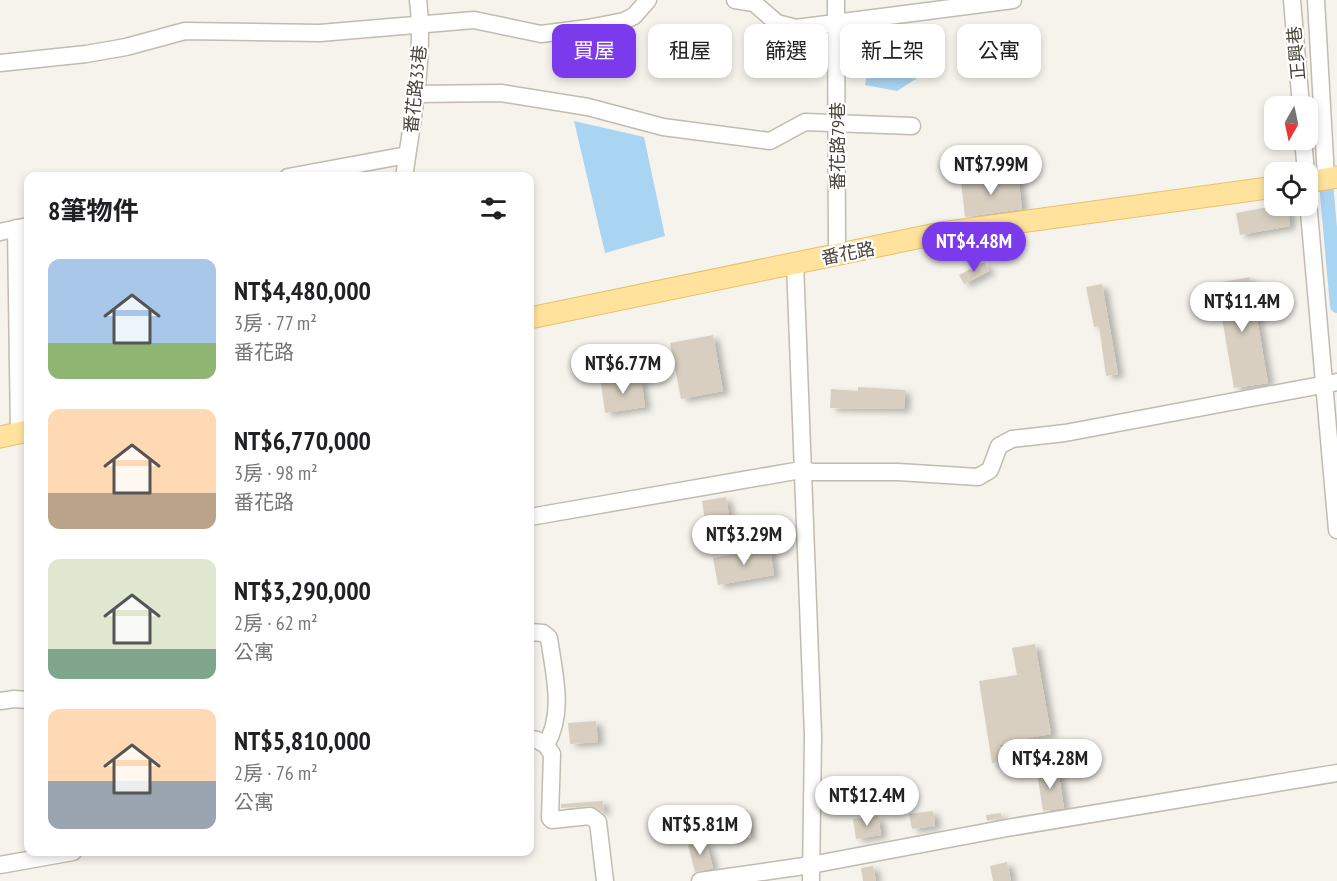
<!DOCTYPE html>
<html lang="zh-TW">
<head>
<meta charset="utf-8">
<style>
  :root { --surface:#fff; --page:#f2f2f2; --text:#202124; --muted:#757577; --accent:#7c3aed }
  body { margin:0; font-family:"PT Sans Narrow","Noto Sans TC",sans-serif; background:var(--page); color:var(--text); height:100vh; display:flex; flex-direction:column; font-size:22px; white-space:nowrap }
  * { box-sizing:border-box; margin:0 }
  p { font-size:20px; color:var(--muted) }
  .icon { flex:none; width:33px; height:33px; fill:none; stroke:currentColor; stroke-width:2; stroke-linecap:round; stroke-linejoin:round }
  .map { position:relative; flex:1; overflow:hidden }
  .side { position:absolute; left:24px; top:172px; width:510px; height:684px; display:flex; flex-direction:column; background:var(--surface); border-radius:12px; box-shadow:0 3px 9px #0003 }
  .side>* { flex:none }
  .hud { position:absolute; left:552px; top:24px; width:570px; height:54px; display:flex; gap:12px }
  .needle { width:39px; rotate:189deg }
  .tools { position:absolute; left:1264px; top:96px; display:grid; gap:12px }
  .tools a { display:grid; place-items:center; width:54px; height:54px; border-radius:12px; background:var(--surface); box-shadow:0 3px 9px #0003; font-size:30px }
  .price { position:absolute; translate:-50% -51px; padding:0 14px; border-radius:21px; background:#fff; color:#222; font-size:20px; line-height:39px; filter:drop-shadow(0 2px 3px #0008) }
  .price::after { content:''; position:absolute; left:50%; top:36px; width:18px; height:14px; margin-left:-9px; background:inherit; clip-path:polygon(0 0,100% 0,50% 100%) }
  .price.active { background:var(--accent); color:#fff }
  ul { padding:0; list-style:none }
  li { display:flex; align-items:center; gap:18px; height:150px; padding:0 24px }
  li span { display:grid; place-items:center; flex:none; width:168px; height:120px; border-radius:12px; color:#555 }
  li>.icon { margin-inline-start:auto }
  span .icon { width:72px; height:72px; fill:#fffc; stroke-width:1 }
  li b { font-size:26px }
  h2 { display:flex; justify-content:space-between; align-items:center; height:72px; padding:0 24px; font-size:26px }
  .tag { padding:0 21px; border-radius:12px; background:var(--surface); box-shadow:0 3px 9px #0003; font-size:21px; line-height:54px }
  .tag.active { background:var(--accent); color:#fff }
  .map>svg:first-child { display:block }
  .water { fill:#a9d4f2 }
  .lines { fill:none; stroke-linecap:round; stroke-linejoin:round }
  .canal { stroke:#a9d4f2; stroke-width:14 }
  .building { fill:#d8cfc1; filter:url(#shadow) }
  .minor-casing { stroke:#c2bbae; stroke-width:19 }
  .major-casing { stroke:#e6c16a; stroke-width:23 }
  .minor { stroke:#fff; stroke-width:16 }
  .major { stroke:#ffe39c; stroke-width:21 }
  .labels { text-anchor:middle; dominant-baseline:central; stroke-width:4.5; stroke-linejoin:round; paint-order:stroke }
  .street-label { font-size:18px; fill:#4b4439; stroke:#fff }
</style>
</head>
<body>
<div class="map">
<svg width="1337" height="881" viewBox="0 0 1337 881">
  <defs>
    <filter id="shadow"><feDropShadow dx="6" dy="3.5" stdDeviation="3" flood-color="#0004"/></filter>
  </defs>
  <rect width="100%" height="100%" fill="#f6f3ec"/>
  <!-- water -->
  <g class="water">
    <path d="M923,56L927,72L897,91L865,85L870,57Z"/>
    <path d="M574,121L644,137L665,236L605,253Z"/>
  </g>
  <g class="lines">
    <!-- canal -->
    <path class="canal" d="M1325,172L1337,306"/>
  </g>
  <!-- building -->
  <g class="building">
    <path d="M1018,175L1022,209L965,217L961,181Z"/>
    <path d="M1274,206H1288L1290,226L1240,235L1236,213Z"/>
    <path d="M984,262L989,271L964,284L959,275Z"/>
    <path d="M1250,277L1268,383L1234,388L1216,283Z"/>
    <path d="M1102,284L1118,374L1106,376L1099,326L1094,327L1086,287Z"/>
    <path d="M713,335L723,391L681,399L670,343Z"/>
    <path d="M641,378L645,407L605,413L601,383Z"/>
    <path d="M858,387L905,390L904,409L830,408L831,389L858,391Z"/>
    <path d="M726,497L731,528L707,532L702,501Z"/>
    <path d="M770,548L774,575L718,585L713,558Z"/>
    <path d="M1035,644L1051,734L1011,741L1012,743L1000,745L1003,761L992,763L979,681L1017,675L1012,648Z"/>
    <path d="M596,721L598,742L570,744L568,723Z"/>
    <path d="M1058,770L1064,808L1043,811L1037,773Z"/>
    <path d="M603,801L604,813L590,806L561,808V804Z"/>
    <path d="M748,810L751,837L731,840L728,813Z"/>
    <path d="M933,811L935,826L912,829L909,814Z"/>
    <path d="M1001,813V818L987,821L986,815Z"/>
    <path d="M878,816L881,835L856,839L853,819Z"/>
    <path d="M706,841L713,868L695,872L688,845Z"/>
    <path d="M1007,862L1011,881H993L990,866Z"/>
    <path d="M873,866L876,881H863L861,868Z"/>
  </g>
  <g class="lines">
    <defs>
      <g id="minor">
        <path d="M735,0L754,3L777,23L796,28L1013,0"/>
        <path d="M836,0L837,255"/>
        <path d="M1292,0L1301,106"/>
        <path d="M1316,0L1326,178"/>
        <path d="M0,63L86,54L126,47L185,31L320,33L474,20L541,34L588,28L624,21L634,16L648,0"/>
        <path d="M415,94L501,93L588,107L663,127L770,141L805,122L912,126"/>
        <path d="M1303,140L1306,172"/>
        <path d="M288,177L407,155"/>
        <path d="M404,177C412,122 425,55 418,0"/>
        <path d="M1308,201L1337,530"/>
        <path d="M16,228L19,433"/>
        <path d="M0,232L28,226"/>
        <path d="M795,263L813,735L811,881"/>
        <path d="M530,517L801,470L813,472H898L978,477L990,470L999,446L1012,439L1065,433L1337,382"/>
        <path d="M530,632L543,633L549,638C554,674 565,712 546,745L552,754L550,818L552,820L590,816L598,822L605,881"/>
        <path d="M0,701L14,699L28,700"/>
        <path d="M530,739L537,740L546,745"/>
        <path d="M0,865L73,852"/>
        <path d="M700,881L811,865L1007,828L1337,773"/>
      </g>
      <g id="major">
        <path d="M1308,182L1337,177"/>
        <path d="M530,318L941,233L1275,187"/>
        <path d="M0,437L28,431"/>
      </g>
    </defs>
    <!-- minor casing -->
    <use href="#minor" class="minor-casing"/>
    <!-- major casing -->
    <use href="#major" class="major-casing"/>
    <!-- minor -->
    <use href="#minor" class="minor"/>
    <!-- major -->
    <use href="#major" class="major"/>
  </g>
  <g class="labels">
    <!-- street labels -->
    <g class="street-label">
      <text transform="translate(1296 53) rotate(-95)">正興巷</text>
      <text transform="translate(415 89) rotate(-84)">番花路33巷</text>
      <text transform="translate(837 146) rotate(-90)">番花路79巷</text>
      <text transform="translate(848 253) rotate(-11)">番花路</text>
    </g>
  </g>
</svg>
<div class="tools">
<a><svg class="needle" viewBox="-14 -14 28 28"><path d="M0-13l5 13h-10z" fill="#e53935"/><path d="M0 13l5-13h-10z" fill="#757577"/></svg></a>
<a><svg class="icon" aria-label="locate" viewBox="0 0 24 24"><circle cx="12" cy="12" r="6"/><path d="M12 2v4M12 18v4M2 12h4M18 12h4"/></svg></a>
</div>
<b class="price" style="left:991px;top:196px">NT$7.99M</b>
<b class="price active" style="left:974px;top:273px">NT$4.48M</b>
<b class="price" style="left:1242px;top:333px">NT$11.4M</b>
<b class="price" style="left:623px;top:395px">NT$6.77M</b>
<b class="price" style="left:744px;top:566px">NT$3.29M</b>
<b class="price" style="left:1050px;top:790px">NT$4.28M</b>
<b class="price" style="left:867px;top:827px">NT$12.4M</b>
<b class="price" style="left:700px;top:856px">NT$5.81M</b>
<div class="hud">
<a class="tag active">買屋</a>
<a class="tag">租屋</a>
<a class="tag">篩選</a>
<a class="tag">新上架</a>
<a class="tag">公寓</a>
</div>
<section class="side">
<h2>8筆物件<svg class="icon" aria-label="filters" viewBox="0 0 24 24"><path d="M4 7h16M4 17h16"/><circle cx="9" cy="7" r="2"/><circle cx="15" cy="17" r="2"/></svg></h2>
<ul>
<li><span style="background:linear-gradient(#a9c7e8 70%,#8fb573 0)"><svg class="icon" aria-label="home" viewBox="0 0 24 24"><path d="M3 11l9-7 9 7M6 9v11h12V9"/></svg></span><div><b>NT$4,480,000</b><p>3房 · 77 m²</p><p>番花路</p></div></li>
<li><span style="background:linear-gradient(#ffd9b3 70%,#b9a48a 0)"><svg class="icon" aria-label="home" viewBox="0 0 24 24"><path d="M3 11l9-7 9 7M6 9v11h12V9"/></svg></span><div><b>NT$6,770,000</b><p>3房 · 98 m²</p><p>番花路</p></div></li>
<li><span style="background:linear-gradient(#dfe7d0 75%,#7fa58c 0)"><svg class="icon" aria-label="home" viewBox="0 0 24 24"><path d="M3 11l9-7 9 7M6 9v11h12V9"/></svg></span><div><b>NT$3,290,000</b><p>2房 · 62 m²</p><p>公寓</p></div></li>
<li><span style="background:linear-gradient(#ffd9b3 60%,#9aa5b1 0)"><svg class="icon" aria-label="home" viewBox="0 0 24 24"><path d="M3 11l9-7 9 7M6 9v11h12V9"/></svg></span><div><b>NT$5,810,000</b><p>2房 · 76 m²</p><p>公寓</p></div></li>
</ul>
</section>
</div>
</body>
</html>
